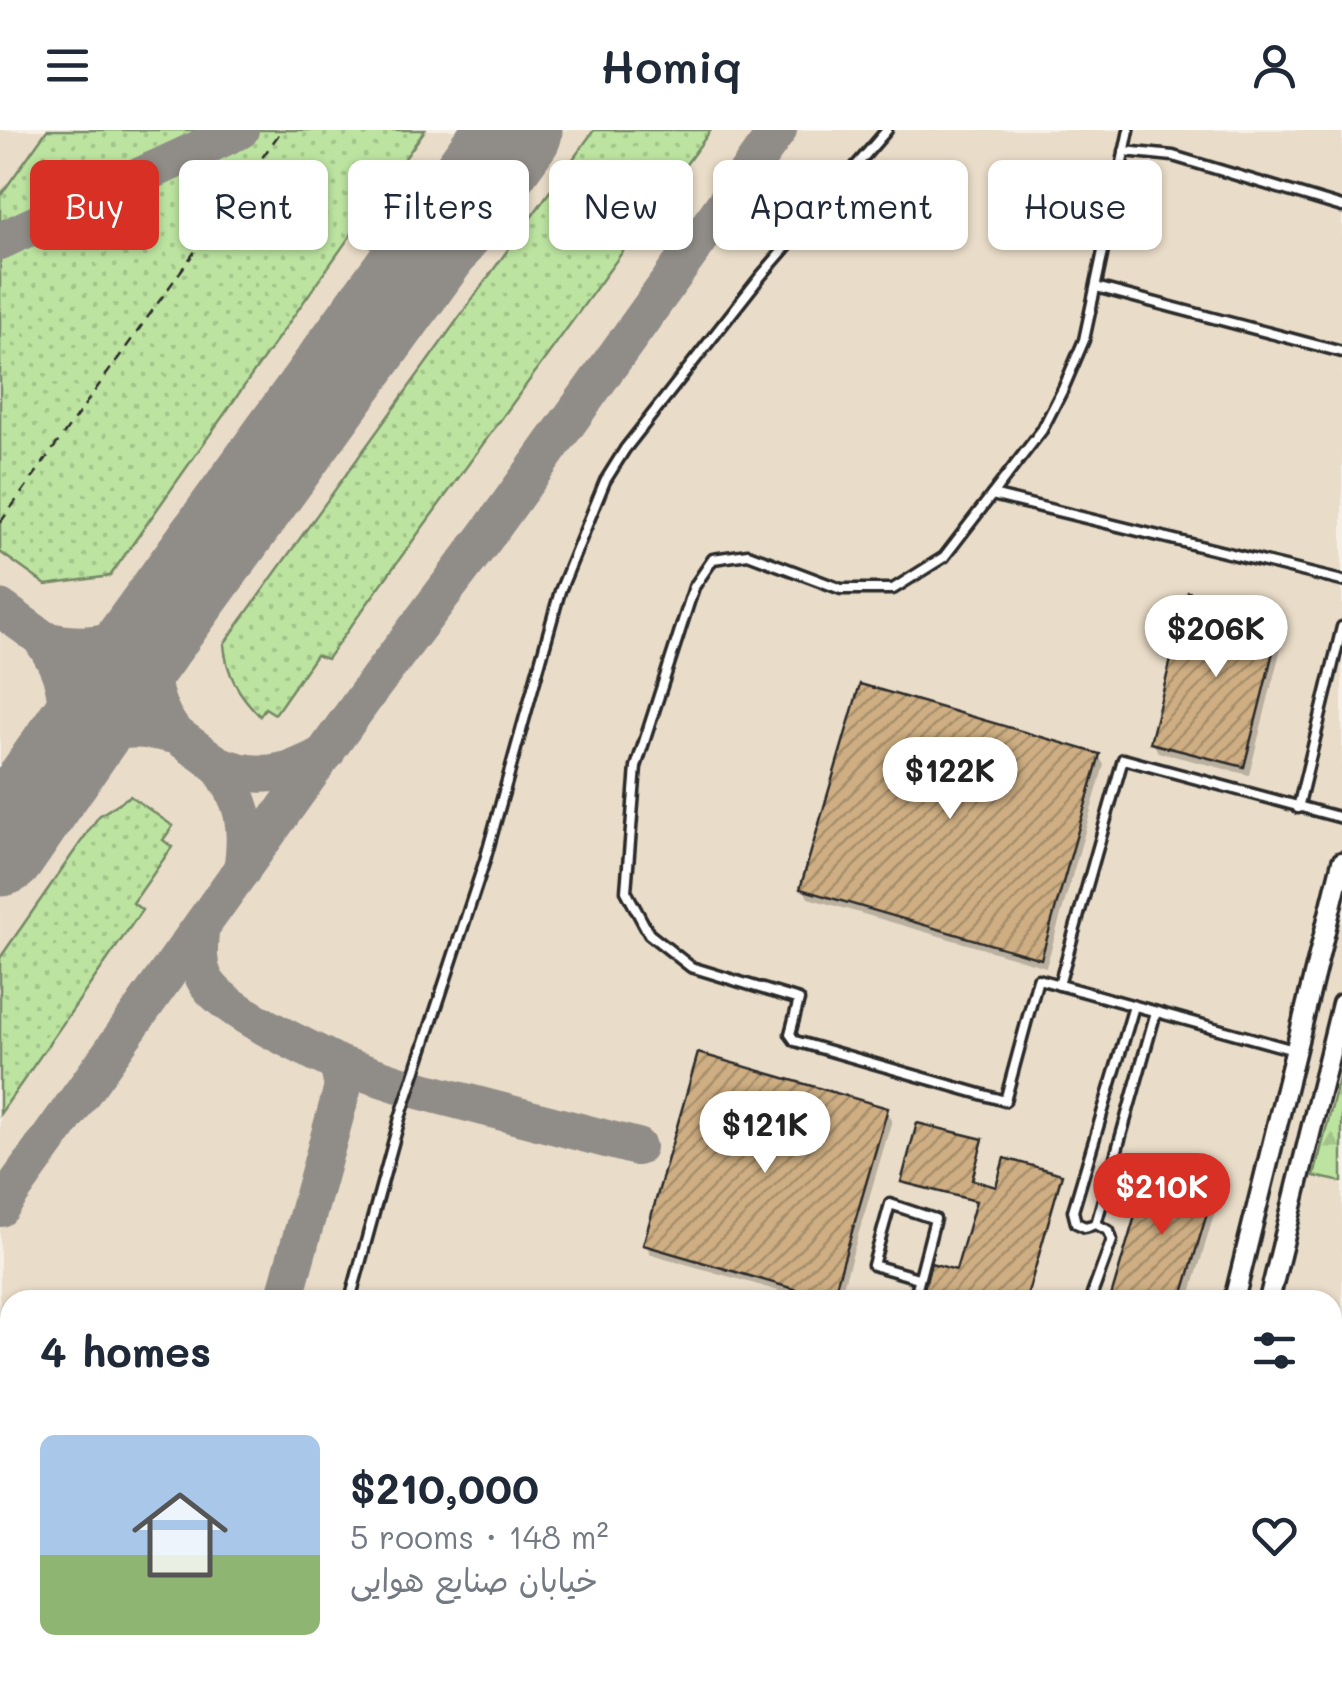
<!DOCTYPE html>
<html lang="en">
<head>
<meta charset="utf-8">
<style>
  :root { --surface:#fff; --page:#f2f2f3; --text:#1f2937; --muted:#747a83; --line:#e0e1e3; --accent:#d93025 }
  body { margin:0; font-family:Mali,"Playpen Sans Arabic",sans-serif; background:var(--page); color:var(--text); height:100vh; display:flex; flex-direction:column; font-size:38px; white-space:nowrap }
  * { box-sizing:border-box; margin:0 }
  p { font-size:32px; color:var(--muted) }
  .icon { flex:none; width:55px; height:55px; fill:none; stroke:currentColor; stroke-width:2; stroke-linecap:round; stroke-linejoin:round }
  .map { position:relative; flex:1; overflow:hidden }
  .sheet { position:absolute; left:0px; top:1160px; width:1342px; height:392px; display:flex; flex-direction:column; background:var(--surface); border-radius:30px 30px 0 0; box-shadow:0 2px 8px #0004 }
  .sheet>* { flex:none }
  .banner { position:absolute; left:30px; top:30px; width:1282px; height:90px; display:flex; gap:20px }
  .price { position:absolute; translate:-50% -85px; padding:0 22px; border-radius:35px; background:#fff; color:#222; font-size:32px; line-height:65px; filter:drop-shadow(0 2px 5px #0008) }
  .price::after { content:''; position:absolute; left:50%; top:60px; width:30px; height:22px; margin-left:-15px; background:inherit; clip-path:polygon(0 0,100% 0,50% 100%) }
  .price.selected { background:var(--accent); color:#fff }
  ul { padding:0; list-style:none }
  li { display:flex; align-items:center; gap:30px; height:250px; padding:0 40px }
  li+li { border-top:2px solid var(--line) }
  li span { display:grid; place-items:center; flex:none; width:280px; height:200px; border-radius:15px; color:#555 }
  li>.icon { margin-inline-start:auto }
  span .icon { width:120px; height:120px; fill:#fffc; stroke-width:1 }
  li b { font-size:42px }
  h2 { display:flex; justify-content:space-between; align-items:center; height:120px; padding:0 40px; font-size:42px }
  .pill { padding:0 35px; border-radius:15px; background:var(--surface); box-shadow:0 2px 8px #0004; font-size:35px; line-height:90px }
  .pill.selected { background:var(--accent); color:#fff }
  header { display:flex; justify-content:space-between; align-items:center; height:130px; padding:0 40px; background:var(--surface); font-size:45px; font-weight:600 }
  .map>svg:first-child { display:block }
  .built { fill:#e9dcc8; fill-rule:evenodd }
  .grass { fill:url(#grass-dots); stroke:#748866; stroke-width:2.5 }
  .forest { fill:url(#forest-firs); stroke:#748866; stroke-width:2.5 }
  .shadow { fill:#0003 }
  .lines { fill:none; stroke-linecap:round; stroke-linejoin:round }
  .taxiway { stroke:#908d88; stroke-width:38 }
  .runway { stroke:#908d88; stroke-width:95 }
  .building { fill:url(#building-hatch); stroke:#2b2b2b; stroke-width:2.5 }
  .service-casing { stroke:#2b2b2b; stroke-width:15 }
  .tertiary-casing { stroke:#2b2b2b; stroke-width:25 }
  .path { stroke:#2b2b2b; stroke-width:2.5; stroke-dasharray:10 8; stroke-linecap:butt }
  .service { stroke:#fff; stroke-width:8 }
  .tertiary { stroke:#fff; stroke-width:18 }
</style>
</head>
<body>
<header><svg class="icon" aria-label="menu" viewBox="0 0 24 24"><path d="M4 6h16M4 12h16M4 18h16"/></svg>Homiq<svg class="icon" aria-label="person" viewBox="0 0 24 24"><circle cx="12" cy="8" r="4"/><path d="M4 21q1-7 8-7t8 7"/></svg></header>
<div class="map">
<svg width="1342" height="1552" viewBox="0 0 1342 1552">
  <defs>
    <pattern id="grass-dots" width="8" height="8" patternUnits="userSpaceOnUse" patternTransform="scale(2.5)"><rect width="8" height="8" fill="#bce4a0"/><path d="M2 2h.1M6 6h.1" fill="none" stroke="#a2c48a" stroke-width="1.8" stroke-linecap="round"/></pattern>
    <pattern id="forest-firs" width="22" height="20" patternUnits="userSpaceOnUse" patternTransform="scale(2.5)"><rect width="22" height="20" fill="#bce4a0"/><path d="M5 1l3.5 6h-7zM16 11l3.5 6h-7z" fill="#a2c48a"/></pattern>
    <pattern id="building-hatch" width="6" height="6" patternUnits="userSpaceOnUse" patternTransform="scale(2.5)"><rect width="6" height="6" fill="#ceae82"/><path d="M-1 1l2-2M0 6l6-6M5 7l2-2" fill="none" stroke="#a78e6b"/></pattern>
  </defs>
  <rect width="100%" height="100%" fill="#f5efe6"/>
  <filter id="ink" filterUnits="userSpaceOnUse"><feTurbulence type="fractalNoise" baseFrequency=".01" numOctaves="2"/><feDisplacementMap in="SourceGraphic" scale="20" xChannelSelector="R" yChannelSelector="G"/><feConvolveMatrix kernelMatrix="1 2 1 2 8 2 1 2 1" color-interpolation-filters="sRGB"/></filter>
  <g filter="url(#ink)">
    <!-- built -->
    <path class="built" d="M0,0H1342V1552H0ZM10,1170H1332V1542H10Z"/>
    <!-- grass -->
    <g class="grass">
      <path d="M47,0H425L110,446L46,455L0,422V66Z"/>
      <path d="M594,0H711L327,529L316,525L275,584L265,578L260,586C239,565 226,544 224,514Z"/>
      <path d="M130,666L173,696L163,710L172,717L133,773L142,780L0,984V828L99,686Z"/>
    </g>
    <!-- forest -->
    <path class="forest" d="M1342,937V1052L1314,1046Z"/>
    <!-- shadow -->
    <g class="shadow">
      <path d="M1281,488L1286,498L1249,645L1158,622L1153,613Z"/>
      <path d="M1099,626L1104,635L1046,837L808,768L803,758Z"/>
      <path d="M886,980L892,990L839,1170H810L651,1124L645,1114Z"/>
      <path d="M982,1011L972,1053L998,1060L1062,1049L1027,1170H939L941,1165L927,1159L957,1143L978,1072L904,1052Z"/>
      <path d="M1212,1062L1218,1071L1189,1170H1113L1140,1076L1134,1066Z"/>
      <path d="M1135,1542H1280L1277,1552H1132Z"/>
    </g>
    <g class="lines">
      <!-- taxiway -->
      <g class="taxiway">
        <path d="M0,111L240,0"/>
        <path d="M0,478L217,634C256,651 290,645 326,623"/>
        <path d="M155,499C148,535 148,568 171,599"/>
        <path d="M44,510C97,522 122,511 167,483"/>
        <path d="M43,511C78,561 67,593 52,647"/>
        <path d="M72,617C106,599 132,595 170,604"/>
        <path d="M217,634C244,669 249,696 242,740"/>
        <path d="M200,801C199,817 197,833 204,848C219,880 305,916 338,934L343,957L284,1170"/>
        <path d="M338,934L411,958L637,1017"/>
        <path d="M0,1078L372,557L490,401L778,0"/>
        <path d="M0,1490L10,1476"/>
      </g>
      <!-- runway -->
      <path class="runway" d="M0,719L111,558L515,0"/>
    </g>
    <!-- building -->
    <g class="building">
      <path d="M1188,462L1282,486L1244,637L1150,613Z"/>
      <path d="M860,554L1100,624L1041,829L800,759Z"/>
      <path d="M698,923L888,978L832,1170L643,1115Z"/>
      <path d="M917,993L983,1009L972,1050L996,1057L1004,1028L1062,1044L1026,1170H937L939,1164L924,1159L931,1133L956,1140L976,1071L901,1052Z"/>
      <path d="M1139,1037L1214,1060L1181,1170H1110L1140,1069L1132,1066Z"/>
    </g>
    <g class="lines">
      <defs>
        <g id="service">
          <path d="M1129,0L1084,210L1063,259L1042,300L944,427L893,459H841L748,424L713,429L694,457L636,637L626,761L649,804L691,837L799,870L790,904L795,911L1005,971L1038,849L1294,920"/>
          <path d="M1124,21L1173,26L1342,77"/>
          <path d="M1096,157L1342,222"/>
          <path d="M992,365L1342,451"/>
          <path d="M1298,678L1342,497"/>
          <path d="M1059,855L1123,629L1342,688"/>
          <path d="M1096,1094L1156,882"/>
          <path d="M350,1170L400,988L485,730L560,461L605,351L625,319L760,147L887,0"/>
          <path d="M914,1170L935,1089L890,1074L873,1135L918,1148"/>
          <path d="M1090,1170L1112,1110L1109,1101L1096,1094L1085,1097L1076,1093L1073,1081L1134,876"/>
          <path d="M1332,1218L1342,1220"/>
          <path d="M0,1408L10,1394"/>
          <path d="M1332,1470L1342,1433"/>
          <path d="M1332,1517L1342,1538"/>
          <path d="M1296,1542L1313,1552"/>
          <path d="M251,1552L253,1542"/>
        </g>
        <g id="tertiary">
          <path d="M1234,1170L1342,732"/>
          <path d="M1269,1170L1342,874"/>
          <path d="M1332,1536L1342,1541"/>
        </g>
      </defs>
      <!-- service casing -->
      <use href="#service" class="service-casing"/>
      <!-- tertiary casing -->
      <use href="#tertiary" class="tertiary-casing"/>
      <!-- path -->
      <path class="path" d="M0,393L282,0"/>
      <!-- service -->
      <use href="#service" class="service"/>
      <!-- tertiary -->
      <use href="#tertiary" class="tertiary"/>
    </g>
  </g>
</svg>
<b class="price" style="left:1216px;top:550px">$206K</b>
<b class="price" style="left:950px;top:692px">$122K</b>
<b class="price" style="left:765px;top:1046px">$121K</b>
<b class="price selected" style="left:1162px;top:1108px">$210K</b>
<div class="banner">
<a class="pill selected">Buy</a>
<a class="pill">Rent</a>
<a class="pill">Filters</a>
<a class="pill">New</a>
<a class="pill">Apartment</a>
<a class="pill">House</a>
</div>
<section class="sheet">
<h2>4 homes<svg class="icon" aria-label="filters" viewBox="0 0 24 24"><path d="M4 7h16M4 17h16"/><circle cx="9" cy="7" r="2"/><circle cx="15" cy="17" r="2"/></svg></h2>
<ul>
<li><span style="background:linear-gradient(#a9c7e8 60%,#8fb573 0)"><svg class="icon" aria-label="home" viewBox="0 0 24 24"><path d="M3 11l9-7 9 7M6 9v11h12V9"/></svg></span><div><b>$210,000</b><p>5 rooms · 148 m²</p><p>خیابان صنایع هوایی</p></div><svg class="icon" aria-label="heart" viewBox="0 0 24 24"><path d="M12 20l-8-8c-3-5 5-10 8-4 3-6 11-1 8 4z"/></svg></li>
</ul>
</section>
</div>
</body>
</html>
